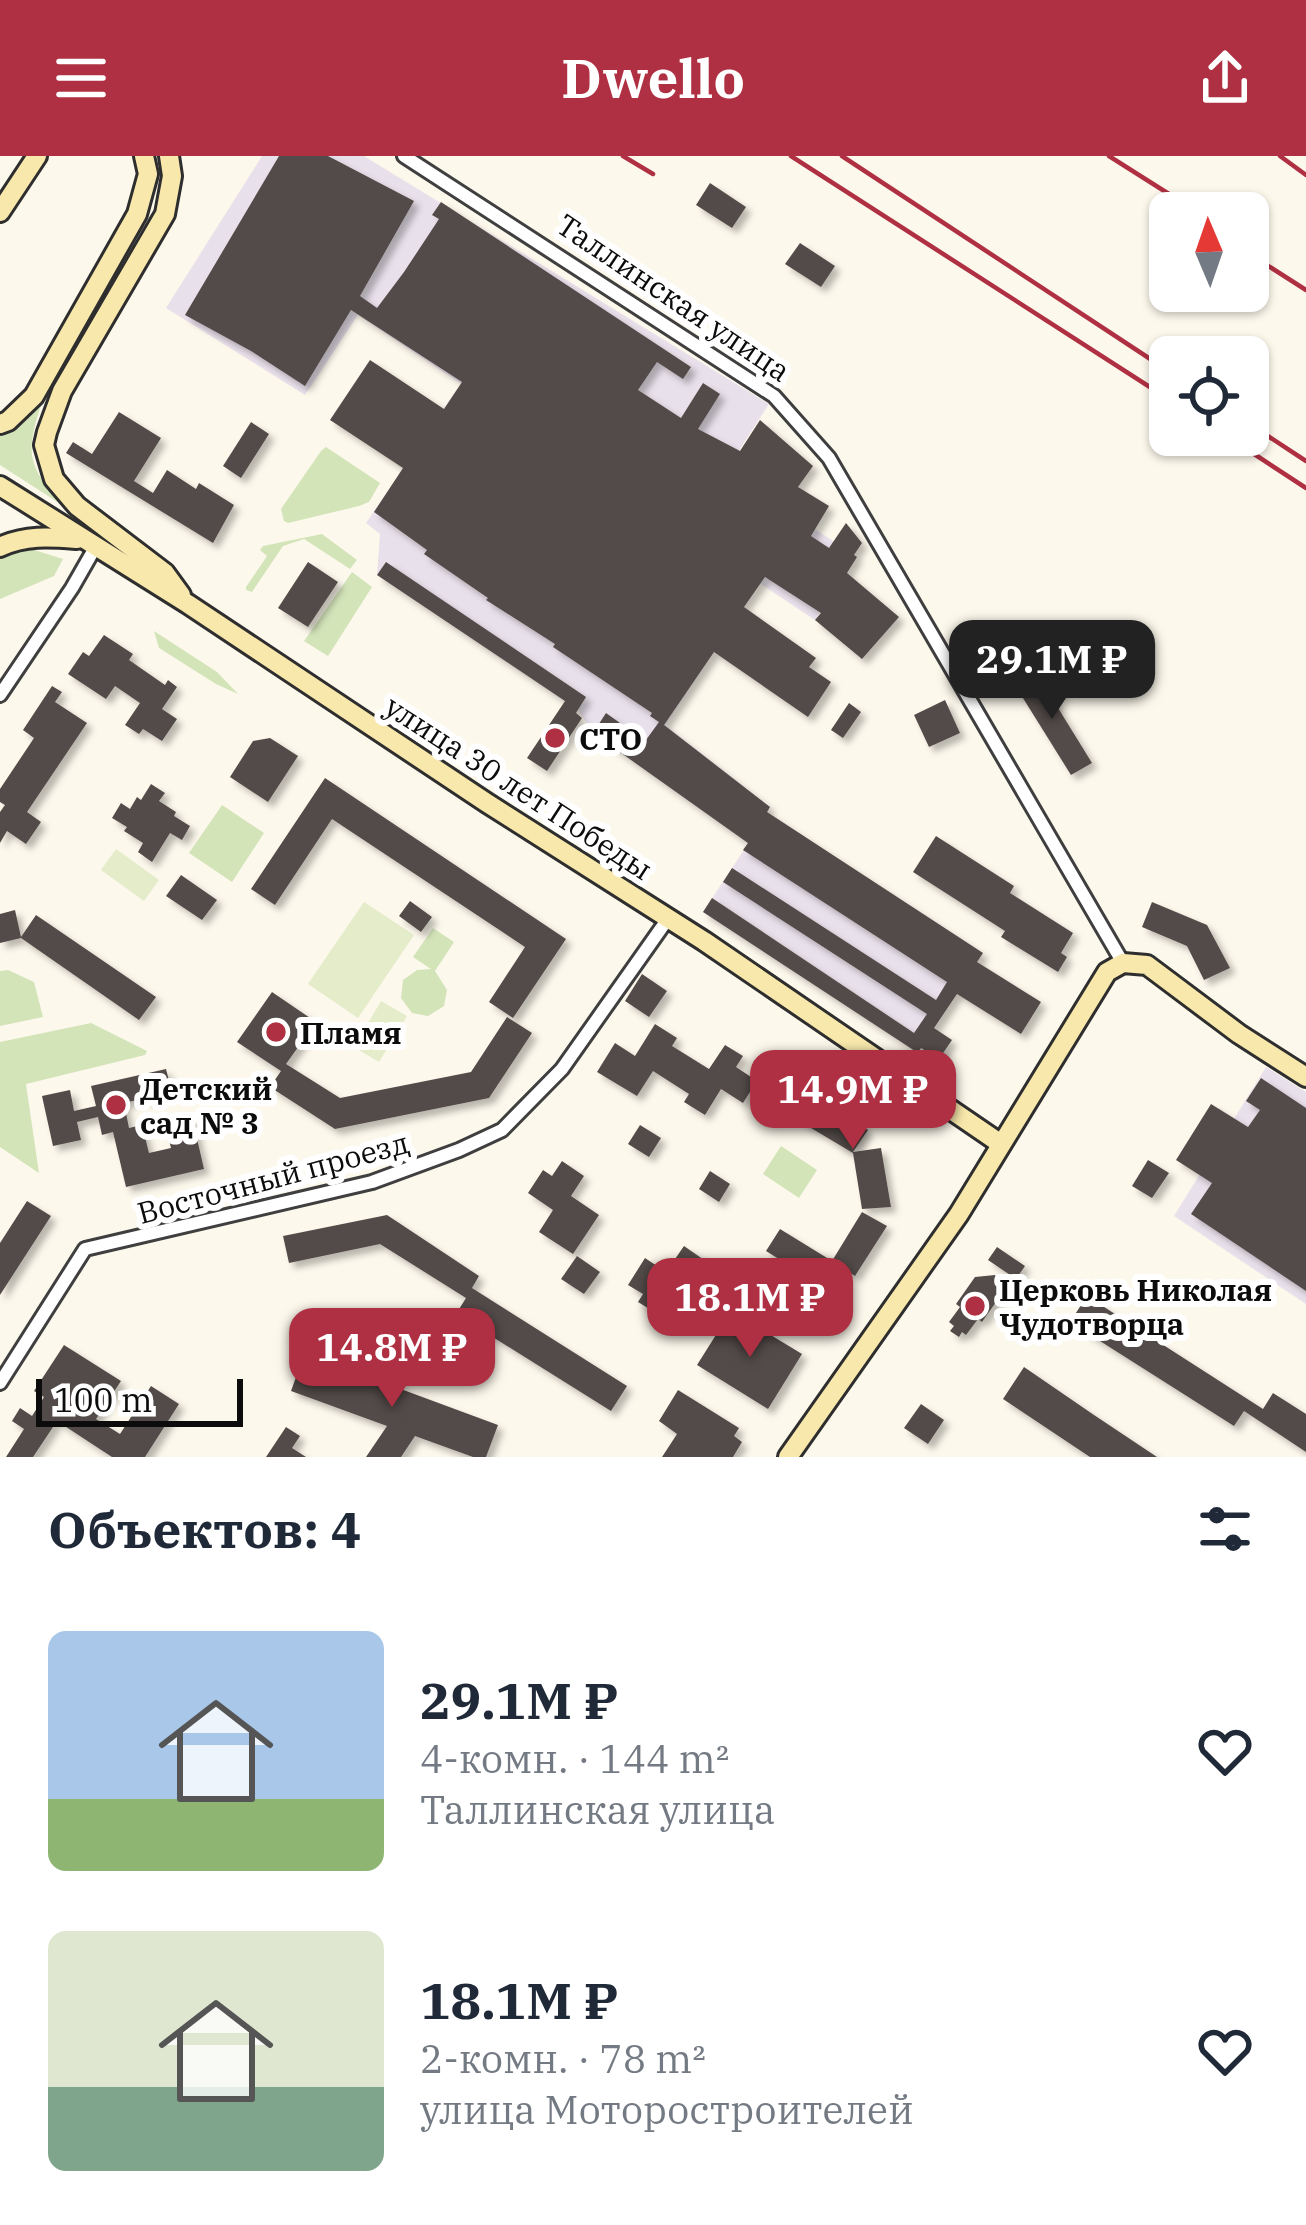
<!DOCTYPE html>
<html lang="ru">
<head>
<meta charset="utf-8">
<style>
  :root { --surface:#fff; --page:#f6f6f7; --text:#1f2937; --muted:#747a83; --accent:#af3042 }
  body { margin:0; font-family:"IBM Plex Serif",serif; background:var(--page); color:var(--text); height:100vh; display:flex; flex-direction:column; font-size:45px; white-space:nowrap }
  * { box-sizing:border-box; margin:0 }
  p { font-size:39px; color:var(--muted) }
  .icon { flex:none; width:66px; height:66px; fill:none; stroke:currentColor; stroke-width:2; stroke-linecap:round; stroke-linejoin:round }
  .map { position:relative; height:1301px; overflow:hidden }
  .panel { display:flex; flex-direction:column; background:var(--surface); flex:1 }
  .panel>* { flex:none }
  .needle { width:78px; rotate:358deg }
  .buttons { position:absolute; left:1149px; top:36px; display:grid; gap:24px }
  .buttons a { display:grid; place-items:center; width:120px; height:120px; border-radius:18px; background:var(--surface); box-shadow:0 3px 9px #0004; font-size:60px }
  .scale { position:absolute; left:36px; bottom:30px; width:207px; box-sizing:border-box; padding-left:12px; border:6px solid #0c0c0c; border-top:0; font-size:33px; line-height:42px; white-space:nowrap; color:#0c0c0c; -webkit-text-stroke:9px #fff; paint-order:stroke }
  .price { position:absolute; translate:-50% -102px; padding:0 27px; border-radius:24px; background:var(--accent); color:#fff; font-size:39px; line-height:78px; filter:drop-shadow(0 3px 6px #0008) }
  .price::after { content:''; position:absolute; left:50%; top:72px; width:36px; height:27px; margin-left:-18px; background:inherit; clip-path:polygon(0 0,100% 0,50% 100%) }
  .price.on { background:#222; color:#fff }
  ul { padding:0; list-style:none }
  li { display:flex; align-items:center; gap:36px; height:300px; padding:0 48px }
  li span { display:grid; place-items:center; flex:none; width:336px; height:240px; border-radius:18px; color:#555 }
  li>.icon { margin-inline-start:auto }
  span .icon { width:144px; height:144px; fill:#fffc; stroke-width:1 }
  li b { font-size:51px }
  h2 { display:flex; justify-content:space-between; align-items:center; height:144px; padding:0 48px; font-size:51px }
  header { display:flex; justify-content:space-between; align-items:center; height:156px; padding:0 48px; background:var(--accent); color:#fff; font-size:54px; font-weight:700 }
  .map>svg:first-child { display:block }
  .industrial { fill:#e8e0ea }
  .green { fill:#d3e4b9 }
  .pitch { fill:#e4ecca }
  .building { fill:#534c49; filter:url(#shadow) }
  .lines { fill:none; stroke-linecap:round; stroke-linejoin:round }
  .street-casing { stroke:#3f3f3f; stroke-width:18 }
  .secondary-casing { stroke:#2e2e2e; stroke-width:24 }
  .street { stroke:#fff; stroke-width:12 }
  .secondary { stroke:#f8e8ac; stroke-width:18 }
  .rail { stroke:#af3042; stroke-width:4.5 }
  .poi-dot { fill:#af3042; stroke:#fff; stroke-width:4.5 }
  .labels { text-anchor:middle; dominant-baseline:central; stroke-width:12; stroke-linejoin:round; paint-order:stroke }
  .street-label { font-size:30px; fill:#0c0c0c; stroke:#fff }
  .poi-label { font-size:30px; font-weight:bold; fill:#0c0c0c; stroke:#fff; text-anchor:start }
</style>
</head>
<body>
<header><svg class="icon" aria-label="menu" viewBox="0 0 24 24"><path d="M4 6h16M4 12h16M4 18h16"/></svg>Dwello<svg class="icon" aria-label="share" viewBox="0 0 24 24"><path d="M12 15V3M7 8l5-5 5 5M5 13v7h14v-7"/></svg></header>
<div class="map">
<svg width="1306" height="1301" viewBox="0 0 1306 1301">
  <defs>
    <filter id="shadow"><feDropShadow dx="5.5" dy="5.5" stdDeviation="3" flood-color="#0004"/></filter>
  </defs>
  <rect width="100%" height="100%" fill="#fdf8ec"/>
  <!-- industrial -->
  <g class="industrial">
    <path d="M262,0H364L769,248L726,314L857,401L815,464L358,159L305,239L166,152Z"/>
    <path d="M457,233L755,435L665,569L770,651L767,657L983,797L918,897L703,756L763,665L745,685L593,577L578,554L377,419L380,378L366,367Z"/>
    <path d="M1266,911L1306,936V1148L1174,1060Z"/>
  </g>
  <!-- green -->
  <g class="green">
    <path d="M38,247L41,249C25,299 28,309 62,349L0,309V280L23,265Z"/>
    <path d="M326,291L380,327L369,346L359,350L288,367L284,365L281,353L321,295Z"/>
    <path d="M322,378L357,404L350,413L304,383L283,390L252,436L246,434V431L267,400L260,394L263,390Z"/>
    <path d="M31,393L63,403L54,420L0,443V401L7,396Z"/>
    <path d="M352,416L372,431L328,500L304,485Z"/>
    <path d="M154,475L217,516L238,538L216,528L159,492Z"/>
    <path d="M222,649L264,677L232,726L189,697Z"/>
    <path d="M433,772L454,786L435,815L447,834L444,850L428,860L412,857L401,842L403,824L417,814L431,813L413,801Z"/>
    <path d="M8,814L34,826L43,861L0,870V815Z"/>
    <path d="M91,867L147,895L145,899L26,928L39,1017L0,991V886Z"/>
    <path d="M781,990L817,1014L799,1042L763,1018Z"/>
  </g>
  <!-- pitch -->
  <g class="pitch">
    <path d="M116,693L159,724L144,745L101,714Z"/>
    <path d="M364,746L414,779L358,862L308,828Z"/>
    <path d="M381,845L407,860L379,906L354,891Z"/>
  </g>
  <!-- building -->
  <g class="building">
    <path d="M279,0H328L414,45L360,140L377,152L404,116L439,63L432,59L441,46L691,211L683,223L657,206L638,234L681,262L703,227L720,238L698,273L740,295L760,264L813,310L798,331L829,350L811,380L829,392L846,367L862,387L854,399L857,401L847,417L899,461L862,503L815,464L821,457L765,421L744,451L816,502L809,511L831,526L808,561L714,496L664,569L770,651L767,656L983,797L977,806L1041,846L1021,878L957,838L934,872L952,884L939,903L921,892L918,897L703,756L712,742L914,877L927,858L723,726L732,712L936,844L947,826L743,694L748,687L593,577L606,557L627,572L638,595L659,566L650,560L652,557L553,491L555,488L486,444L488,442L424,398L427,394L374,356L403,312L330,264L370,204L444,253L462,226L351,154L305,230L251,195L185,159Z"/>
    <path d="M710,27L746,51L732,72L696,49Z"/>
    <path d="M800,87L835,110L821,131L785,108Z"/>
    <path d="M119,256L161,282L134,325L153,337L167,314L196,333L199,327L234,349L213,387L66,297L73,286L92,298Z"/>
    <path d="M251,266L269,278L241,322L223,310Z"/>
    <path d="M308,406L338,426L308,471L278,452Z"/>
    <path d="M386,406L586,541L576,557L582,562L547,615L527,602L565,545L377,419Z"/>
    <path d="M104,479L133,498L129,504L165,529L168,524L177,531L162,553L177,563L162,585L143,573L139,578L125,569L140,547L115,530L106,543L68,518L83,496L89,500Z"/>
    <path d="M1034,513L1092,607L1071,619L1013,526Z"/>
    <path d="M52,530L62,536L55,546L87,567L27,656L41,666L26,688L7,675L0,687V656L5,649L0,646V633L34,582L23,574Z"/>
    <path d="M945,544L960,577L929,591L914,559Z"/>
    <path d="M849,547L861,556L843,582L831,574Z"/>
    <path d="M270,582L298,600L268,646L230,621L253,585Z"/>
    <path d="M325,622L566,783L513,862L489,846L525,791L332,663L275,749L251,733Z"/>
    <path d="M151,628L165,637L159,645L176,656L174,660L190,670L182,684L170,677L152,706L138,696L143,687L124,675L127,671L112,662L121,647L130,653L137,641L141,644Z"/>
    <path d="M936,680L1014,730L1010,737L1073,777L1061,797L1067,801L1058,816L1001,781L1005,775L913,716Z"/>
    <path d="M181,719L217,744L202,764L166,740Z"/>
    <path d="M410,745L432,761L421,776L399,760Z"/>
    <path d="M1152,746L1207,769L1230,812L1204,824L1187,790L1142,771Z"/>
    <path d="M15,754L21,781L36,759L156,841L139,864L21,782L0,787V758Z"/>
    <path d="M642,818L667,835L649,861L625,845Z"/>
    <path d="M272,836L316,866L286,908L340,942L471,916L507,861L532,877L489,942L335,973L270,931L281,915L237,886Z"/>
    <path d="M655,868L677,882L672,890L709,913L725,889L743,900L736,911L757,925L743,947L721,933L705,959L684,946L689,938L653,915L637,940L597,916L615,887L635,900Z"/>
    <path d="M166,913L172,936L124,947L129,972L142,969L149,997L171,992L165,967L192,961L204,1013L126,1031L113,976L102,979L98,961L77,966L81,984L53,990L42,940L70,934L74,955L96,950L91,930Z"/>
    <path d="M1261,922L1306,952V1135L1191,1058L1212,1027L1176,1004L1211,948L1248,971L1260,954L1246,945Z"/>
    <path d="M817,941L868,974L853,996L881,992L891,1051L862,1053L853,997L801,966Z"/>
    <path d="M640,969L661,982L649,1001L628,988Z"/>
    <path d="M1148,1004L1169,1017L1152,1042L1132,1030Z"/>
    <path d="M562,1005L584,1020L571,1040L599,1059L573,1098L539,1076L553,1054L528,1037L543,1014L552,1020Z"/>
    <path d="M710,1015L730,1028L719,1046L699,1033Z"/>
    <path d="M27,1045L51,1060L0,1139V1087Z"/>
    <path d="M862,1056L887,1070L855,1120L847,1115L820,1120L816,1126L766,1095L780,1073L832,1105Z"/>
    <path d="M387,1059L479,1120L472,1132L627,1230L611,1255L456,1158L466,1142L380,1088L289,1107L283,1080Z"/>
    <path d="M684,1090L707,1106L699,1117L714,1127L703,1143L680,1129L661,1160L638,1146L643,1138L628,1129L645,1102L666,1116Z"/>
    <path d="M997,1091L1025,1110L1016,1123L988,1104Z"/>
    <path d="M577,1100L600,1116L584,1138L561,1123Z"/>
    <path d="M995,1119L1001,1139L982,1166L978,1163L966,1179L962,1176L959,1181L950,1175L954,1170L949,1166L960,1151L956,1148L975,1121Z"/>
    <path d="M1087,1140L1263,1253L1273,1237L1306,1258V1296L1244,1255L1234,1270L1070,1166Z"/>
    <path d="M731,1155L802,1198L768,1253L697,1209Z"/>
    <path d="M64,1189L121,1225L96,1263L120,1278L151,1230L179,1248L145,1301H112L57,1265L33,1301H6L24,1273L12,1265L20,1252L32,1260L44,1241L34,1235Z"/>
    <path d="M298,1195L498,1269L486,1301H473L415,1280L401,1301H366L387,1270L291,1235L300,1210L293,1207Z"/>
    <path d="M1024,1211L1094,1259L1157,1301H1090L1003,1243Z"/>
    <path d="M678,1234L739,1272L734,1280L742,1286L733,1301H662L677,1278L659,1265Z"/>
    <path d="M921,1248L944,1264L928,1288L904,1272Z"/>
    <path d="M286,1271L300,1280L292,1292L306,1301H266Z"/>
  </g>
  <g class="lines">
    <defs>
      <g id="street">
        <path d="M404,0L774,240L829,302L1123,807"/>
        <path d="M0,539L72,432L96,390"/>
        <path d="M0,1227L85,1093L372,1026L459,994L502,974L562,913L667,764"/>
      </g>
      <g id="secondary">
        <path d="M169,0L172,20L165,58L62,235L47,276L44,289L54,323L77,350L165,417L181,439"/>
        <path d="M0,56L37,0"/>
        <path d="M0,268L8,265L34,240L137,58L148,18L144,0"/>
        <path d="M0,330L188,448L487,647L704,785L1001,988"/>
        <path d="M0,391C25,379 50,381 77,383"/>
        <path d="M788,1301L959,1058L1107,816L1123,807L1147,809L1239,878L1306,921"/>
      </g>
    </defs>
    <!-- street casing -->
    <use href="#street" class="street-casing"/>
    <!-- secondary casing -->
    <use href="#secondary" class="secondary-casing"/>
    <!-- street -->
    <use href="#street" class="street"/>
    <!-- secondary -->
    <use href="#secondary" class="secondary"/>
    <!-- rail -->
    <g class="rail">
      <path d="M623,0L653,18"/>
      <path d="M791,0L1170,244"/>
      <path d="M842,0L1170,216"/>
      <path d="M1109,0L1199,57"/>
      <path d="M1280,0L1306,19"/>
      <path d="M1248,97L1306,134"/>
      <path d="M1248,267L1306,305"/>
      <path d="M1225,279L1306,332"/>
    </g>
  </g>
  <!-- markers -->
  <g class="poi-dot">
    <circle cx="555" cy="582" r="12"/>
    <circle cx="276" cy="876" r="12"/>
    <circle cx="116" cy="949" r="12"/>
    <circle cx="975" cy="1150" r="12"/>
  </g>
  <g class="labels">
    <!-- street labels -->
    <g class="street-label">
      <text transform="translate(674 141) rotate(34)">Таллинская улица</text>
      <text transform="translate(519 631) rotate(33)">улица 30 лет Победы</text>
      <text transform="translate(273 1021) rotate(-15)">Восточный проезд</text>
    </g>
    <!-- poi labels -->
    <g class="poi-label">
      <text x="579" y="582">СТО</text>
      <text x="300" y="876">Пламя</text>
      <text x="140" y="932">Детский<tspan x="140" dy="34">сад № 3</tspan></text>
      <text x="999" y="1133">Церковь Николая<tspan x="999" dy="34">Чудотворца</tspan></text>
    </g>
  </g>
</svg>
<div class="buttons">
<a><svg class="needle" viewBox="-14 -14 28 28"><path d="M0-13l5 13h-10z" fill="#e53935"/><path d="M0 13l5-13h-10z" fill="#747a83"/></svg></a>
<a><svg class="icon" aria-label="locate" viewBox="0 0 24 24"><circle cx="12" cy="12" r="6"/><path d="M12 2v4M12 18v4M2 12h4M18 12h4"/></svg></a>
</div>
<div class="scale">100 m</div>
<b class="price on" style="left:1052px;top:566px">29.1M ₽</b>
<b class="price" style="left:853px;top:996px">14.9M ₽</b>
<b class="price" style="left:750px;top:1204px">18.1M ₽</b>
<b class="price" style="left:392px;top:1254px">14.8M ₽</b>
</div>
<section class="panel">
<h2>Объектов: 4<svg class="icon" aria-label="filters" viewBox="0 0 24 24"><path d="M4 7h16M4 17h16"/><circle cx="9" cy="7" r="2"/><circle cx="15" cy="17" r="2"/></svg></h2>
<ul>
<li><span style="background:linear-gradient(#a9c7e8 70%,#8fb573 0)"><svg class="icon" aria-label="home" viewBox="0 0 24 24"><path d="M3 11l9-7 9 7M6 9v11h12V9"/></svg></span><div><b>29.1M ₽</b><p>4-комн. · 144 m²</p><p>Таллинская улица</p></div><svg class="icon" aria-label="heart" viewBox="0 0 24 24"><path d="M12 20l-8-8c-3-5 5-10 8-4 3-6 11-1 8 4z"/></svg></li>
<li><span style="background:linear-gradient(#dfe7d0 65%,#7fa58c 0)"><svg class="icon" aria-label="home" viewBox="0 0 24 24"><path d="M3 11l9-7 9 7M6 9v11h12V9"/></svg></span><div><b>18.1M ₽</b><p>2-комн. · 78 m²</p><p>улица Моторостроителей</p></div><svg class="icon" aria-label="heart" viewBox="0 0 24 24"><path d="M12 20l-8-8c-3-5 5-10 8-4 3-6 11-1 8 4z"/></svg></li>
</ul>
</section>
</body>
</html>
